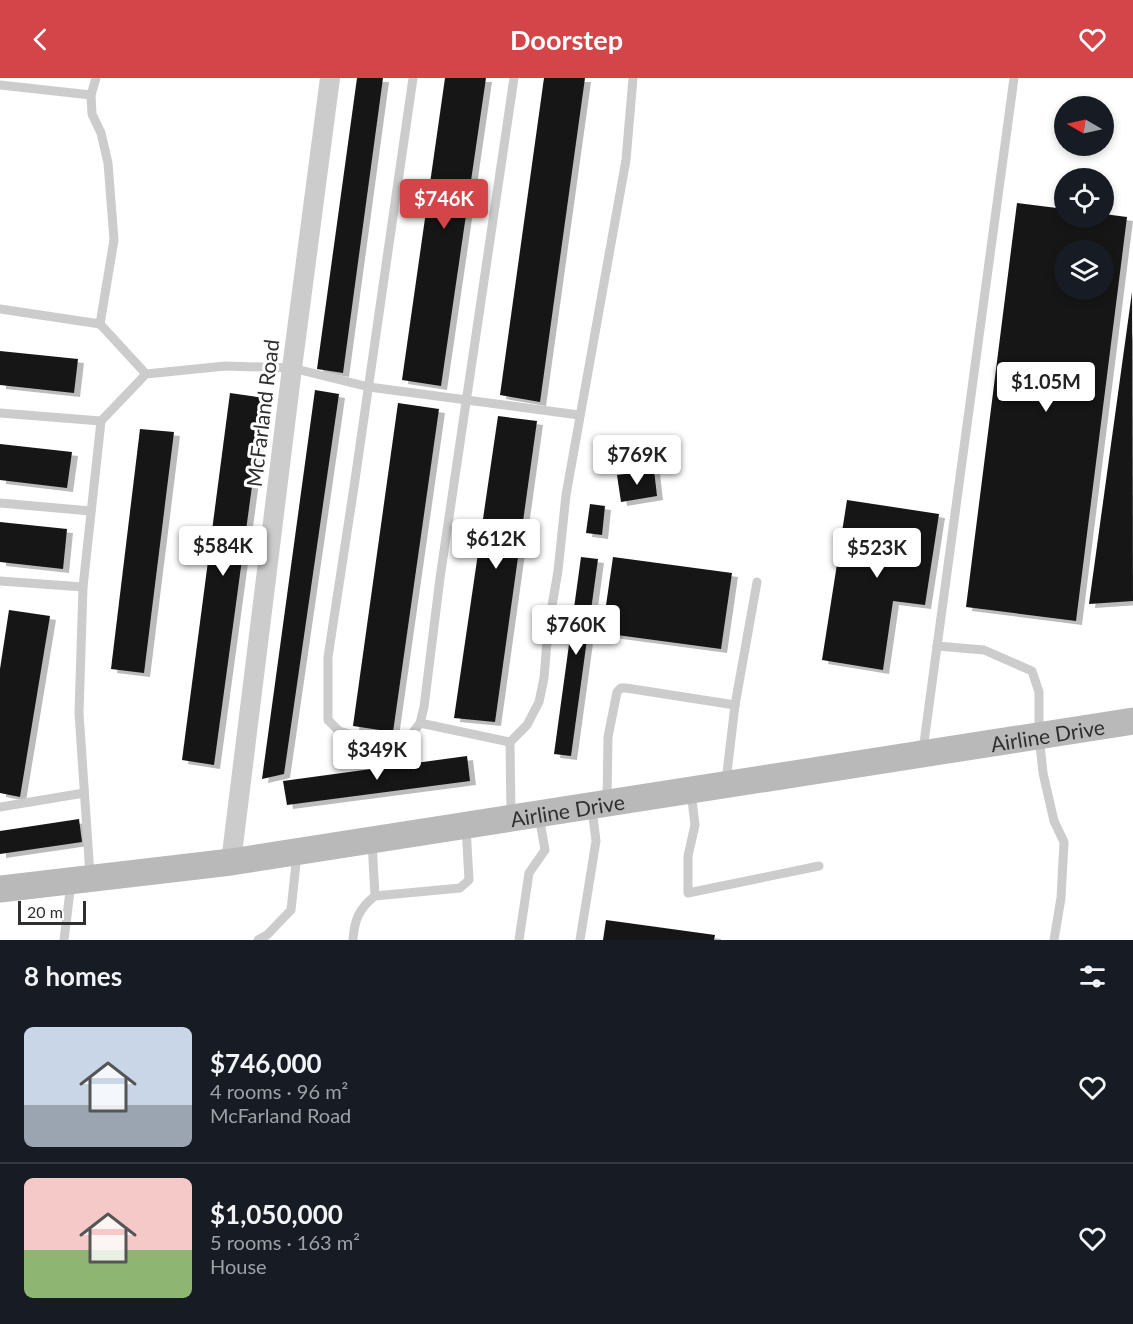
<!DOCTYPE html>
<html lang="en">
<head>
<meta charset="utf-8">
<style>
  :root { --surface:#171b24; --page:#20242c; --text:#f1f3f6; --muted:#9ea1a6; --line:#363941; --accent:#d34549 }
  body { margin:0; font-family:Lato,sans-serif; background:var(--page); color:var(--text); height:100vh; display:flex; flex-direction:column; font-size:22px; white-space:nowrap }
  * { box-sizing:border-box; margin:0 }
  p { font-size:20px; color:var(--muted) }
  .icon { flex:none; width:33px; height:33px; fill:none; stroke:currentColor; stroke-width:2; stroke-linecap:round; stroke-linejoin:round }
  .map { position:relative; height:862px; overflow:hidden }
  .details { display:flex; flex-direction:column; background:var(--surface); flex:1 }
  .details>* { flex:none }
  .needle { width:39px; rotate:279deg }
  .fabs { position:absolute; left:1054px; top:18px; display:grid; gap:12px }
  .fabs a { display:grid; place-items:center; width:60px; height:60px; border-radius:50%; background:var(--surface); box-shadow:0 3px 9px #0003; font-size:30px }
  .scale { position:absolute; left:18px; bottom:15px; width:68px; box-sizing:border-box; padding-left:6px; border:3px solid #2f2f2f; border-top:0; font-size:16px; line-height:21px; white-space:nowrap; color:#2f2f2f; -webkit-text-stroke:4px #fff; paint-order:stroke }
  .price { position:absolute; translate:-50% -51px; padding:0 14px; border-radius:6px; background:#fff; color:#222; font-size:20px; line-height:39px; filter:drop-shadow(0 2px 3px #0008) }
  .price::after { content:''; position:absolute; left:50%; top:36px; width:18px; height:14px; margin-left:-9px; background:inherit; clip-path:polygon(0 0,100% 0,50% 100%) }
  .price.on { background:var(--accent); color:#fff }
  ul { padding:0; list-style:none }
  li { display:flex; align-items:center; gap:18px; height:150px; padding:0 24px }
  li+li { border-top:2px solid var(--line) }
  li span { display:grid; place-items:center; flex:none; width:168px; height:120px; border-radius:9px; color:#555 }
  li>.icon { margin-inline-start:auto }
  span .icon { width:72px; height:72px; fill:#fffc; stroke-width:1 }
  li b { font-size:26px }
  h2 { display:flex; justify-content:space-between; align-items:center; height:72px; padding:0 24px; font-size:26px }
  header { display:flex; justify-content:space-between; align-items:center; height:78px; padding:0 24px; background:var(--accent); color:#fff; font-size:27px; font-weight:700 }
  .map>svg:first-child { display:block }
  .building { fill:#161616; fill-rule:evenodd; filter:url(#shadow) }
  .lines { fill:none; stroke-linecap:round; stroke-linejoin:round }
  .lane { stroke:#ccc; stroke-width:9 }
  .street { stroke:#ccc; stroke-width:20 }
  .secondary { stroke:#b9b9b9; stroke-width:27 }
  .labels { text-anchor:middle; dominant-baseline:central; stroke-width:6; stroke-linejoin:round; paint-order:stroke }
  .street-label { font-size:21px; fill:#2f2f2f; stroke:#fff }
</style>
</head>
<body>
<header><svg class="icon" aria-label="back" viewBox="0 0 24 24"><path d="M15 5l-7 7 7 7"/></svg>Doorstep<svg class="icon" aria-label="heart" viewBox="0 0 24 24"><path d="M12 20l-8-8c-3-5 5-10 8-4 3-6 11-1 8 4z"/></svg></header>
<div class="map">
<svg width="1133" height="862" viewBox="0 0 1133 862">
  <defs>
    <filter id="shadow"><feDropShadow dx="6" dy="4" stdDeviation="0" flood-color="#0004"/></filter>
  </defs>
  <rect width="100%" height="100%" fill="#fff"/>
  <!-- building -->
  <g class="building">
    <path d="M357,0H383L343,295L317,291Z"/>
    <path d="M445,0H486L441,308L402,302Z"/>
    <path d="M544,0H585L540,324L500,317Z"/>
    <path d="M1017,125L1065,131V140H1104V136L1127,139L1076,543L966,529ZM1065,172H1104V212H1065Z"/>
    <path d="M1132,214L1133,523L1089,526Z"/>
    <path d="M0,273L78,281L74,315L0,307Z"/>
    <path d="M315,312L339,316L284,696L262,701Z"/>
    <path d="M230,315L264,320L214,687L182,682Z"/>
    <path d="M398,325L439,331L393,654L353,648Z"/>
    <path d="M498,338L537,343L495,644L454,640Z"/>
    <path d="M140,351L174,354L144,595L111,591Z"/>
    <path d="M0,366L72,374L67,410L0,402Z"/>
    <path d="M654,392L657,418L621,424L617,397Z"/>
    <path d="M847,422L939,436L925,527L893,523L883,592L822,582Z"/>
    <path d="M590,426L605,428L602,457L586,455Z"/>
    <path d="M0,444L67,451L63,491L0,484Z"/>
    <path d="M581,479L598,481L571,678L554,676Z"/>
    <path d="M613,479L732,495L721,571L602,555Z"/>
    <path d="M9,532L50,538L20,719L0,715V591Z"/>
    <path d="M467,678L470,703L287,727L283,703Z"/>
    <path d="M79,741L82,764L0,776V753Z"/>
    <path d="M606,842L715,857L714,862H603Z"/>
  </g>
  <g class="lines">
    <!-- lane -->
    <g class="lane">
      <path d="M96,0L91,17L92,36L101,55L108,85L114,162L100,246L146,296"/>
      <path d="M413,0L355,402L328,579V642L339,653L364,660L393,664L409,660L420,645L424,629L440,500L514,0"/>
      <path d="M0,7L91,17"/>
      <path d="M0,231L100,246"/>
      <path d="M0,335L101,343L146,296L225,288L292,290L369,309L579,337"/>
      <path d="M0,425L91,433"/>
      <path d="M0,503L83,509"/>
      <path d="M937,568L984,572L1032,593L1039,614V657L1043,695L1054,743L1064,764L1061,820L1054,862"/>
      <path d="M735,627L757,504"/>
      <path d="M420,645L510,664"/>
      <path d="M923,672L1014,0"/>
      <path d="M691,714L695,747L688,778V815L819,788"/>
      <path d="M607,722L608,659L617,614L621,610H626L735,627L726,703"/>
      <path d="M0,729L84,715"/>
      <path d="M511,737L510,664L527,647L539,624L544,600L548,551L558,493L566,417L626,82L633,0"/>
      <path d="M372,764L375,818"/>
      <path d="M90,797L79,635L83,509L101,343"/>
      <path d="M64,862L71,805"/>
      <path d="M258,862L267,857L291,832L297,776"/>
      <path d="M353,862C354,843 359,830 375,818L460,810L469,802L466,749"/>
      <path d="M519,862L529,795L545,772L539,738"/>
      <path d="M580,862L596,763L592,731"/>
    </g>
    <!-- street -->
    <path class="street" d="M231,784L292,290L330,0"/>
    <!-- secondary -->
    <path class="secondary" id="s1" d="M0,811L231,784L1133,643"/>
  </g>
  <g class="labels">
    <!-- street labels -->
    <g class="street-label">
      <text transform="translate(262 335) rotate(-83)">McFarland Road</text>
      <text stroke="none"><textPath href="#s1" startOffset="1059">Airline Drive</textPath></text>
      <text stroke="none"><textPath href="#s1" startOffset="573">Airline Drive</textPath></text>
    </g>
  </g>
</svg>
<div class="fabs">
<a><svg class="needle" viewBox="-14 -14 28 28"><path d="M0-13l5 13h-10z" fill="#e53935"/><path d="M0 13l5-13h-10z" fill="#9ea1a6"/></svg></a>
<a><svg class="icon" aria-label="locate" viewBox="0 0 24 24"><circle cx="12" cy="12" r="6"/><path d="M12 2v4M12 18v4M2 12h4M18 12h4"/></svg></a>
<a><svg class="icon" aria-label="layers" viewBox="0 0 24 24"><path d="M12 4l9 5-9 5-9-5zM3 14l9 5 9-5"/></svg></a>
</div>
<div class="scale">20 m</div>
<b class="price on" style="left:444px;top:152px">$746K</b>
<b class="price" style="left:1046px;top:335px">$1.05M</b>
<b class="price" style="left:637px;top:408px">$769K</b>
<b class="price" style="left:496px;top:492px">$612K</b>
<b class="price" style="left:223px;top:499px">$584K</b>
<b class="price" style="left:877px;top:501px">$523K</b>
<b class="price" style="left:576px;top:578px">$760K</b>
<b class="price" style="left:377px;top:703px">$349K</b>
</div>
<section class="details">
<h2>8 homes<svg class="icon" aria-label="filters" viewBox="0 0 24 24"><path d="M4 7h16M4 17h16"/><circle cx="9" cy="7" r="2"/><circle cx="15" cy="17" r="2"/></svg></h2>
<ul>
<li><span style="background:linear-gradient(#c9d6e8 65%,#9aa5b1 0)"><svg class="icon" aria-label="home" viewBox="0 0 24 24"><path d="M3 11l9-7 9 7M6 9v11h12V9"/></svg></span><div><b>$746,000</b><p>4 rooms · 96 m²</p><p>McFarland Road</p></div><svg class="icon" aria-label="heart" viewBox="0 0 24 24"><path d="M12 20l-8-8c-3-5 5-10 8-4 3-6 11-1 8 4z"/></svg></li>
<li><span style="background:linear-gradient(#f6c9c9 60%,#8fb573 0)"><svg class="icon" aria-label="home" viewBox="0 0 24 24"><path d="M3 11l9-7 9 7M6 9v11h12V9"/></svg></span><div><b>$1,050,000</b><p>5 rooms · 163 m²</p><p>House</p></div><svg class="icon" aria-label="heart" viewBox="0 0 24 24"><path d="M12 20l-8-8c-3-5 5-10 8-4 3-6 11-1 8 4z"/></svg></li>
</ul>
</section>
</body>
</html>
